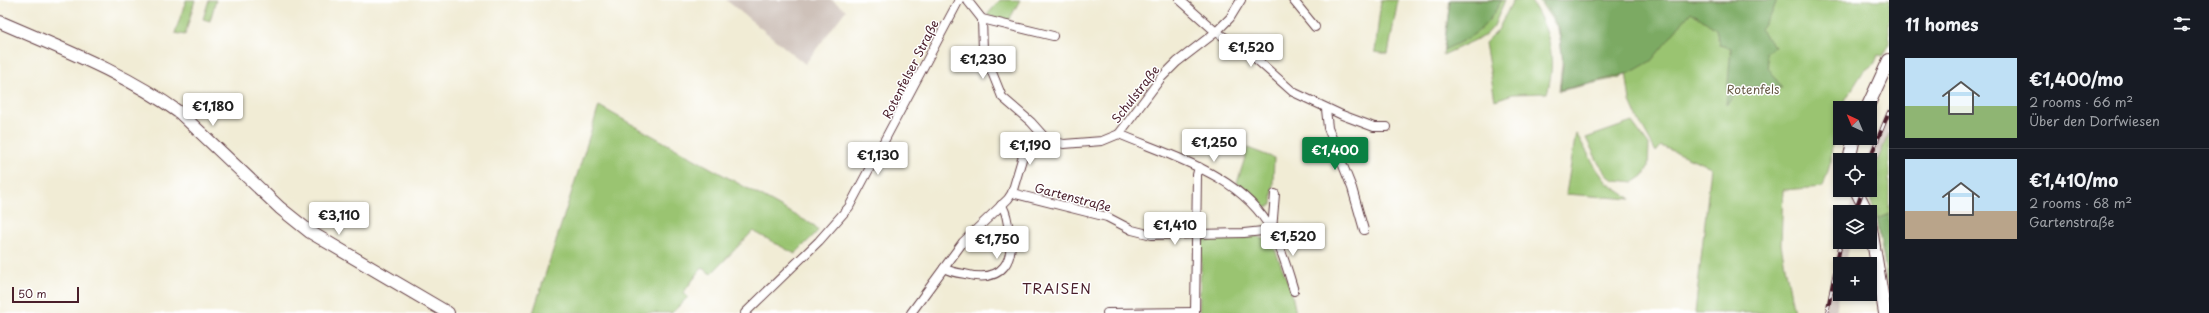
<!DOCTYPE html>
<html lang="en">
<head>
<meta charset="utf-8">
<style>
  :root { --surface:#171b24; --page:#242831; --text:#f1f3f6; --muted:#9ea1a6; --line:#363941; --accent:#0b8043 }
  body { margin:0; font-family:"Playpen Sans",sans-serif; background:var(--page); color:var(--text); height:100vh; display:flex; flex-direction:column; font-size:15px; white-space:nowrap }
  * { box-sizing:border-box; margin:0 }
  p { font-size:13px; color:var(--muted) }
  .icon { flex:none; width:22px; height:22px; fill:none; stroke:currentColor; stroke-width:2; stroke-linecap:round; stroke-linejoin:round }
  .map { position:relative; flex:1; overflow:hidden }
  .panel { display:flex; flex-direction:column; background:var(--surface); width:320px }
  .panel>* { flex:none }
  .needle { width:26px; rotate:316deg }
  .controls { position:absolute; left:1833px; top:101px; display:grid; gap:8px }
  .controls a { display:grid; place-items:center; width:44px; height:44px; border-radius:0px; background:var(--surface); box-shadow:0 2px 6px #0003; font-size:20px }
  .scale { position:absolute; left:12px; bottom:10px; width:67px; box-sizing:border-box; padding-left:4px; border:2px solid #4a1f2b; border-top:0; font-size:11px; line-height:14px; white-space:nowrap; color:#4a1f2b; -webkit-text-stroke:3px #fff; paint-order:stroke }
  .price { position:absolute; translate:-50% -34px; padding:0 9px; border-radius:4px; background:#fff; color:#222; font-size:13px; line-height:26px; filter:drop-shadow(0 1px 2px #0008) }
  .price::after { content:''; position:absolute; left:50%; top:24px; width:12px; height:9px; margin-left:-6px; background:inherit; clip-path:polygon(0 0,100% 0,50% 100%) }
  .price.on { background:var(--accent); color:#fff }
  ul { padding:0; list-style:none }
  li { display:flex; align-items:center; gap:12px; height:100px; padding:0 16px }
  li+li { border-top:1px solid var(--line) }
  li span { display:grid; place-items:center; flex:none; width:112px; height:80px; border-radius:0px; color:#555 }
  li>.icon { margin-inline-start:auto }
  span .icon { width:48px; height:48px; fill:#fffc; stroke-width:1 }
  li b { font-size:17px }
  h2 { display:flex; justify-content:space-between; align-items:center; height:48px; padding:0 16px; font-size:17px }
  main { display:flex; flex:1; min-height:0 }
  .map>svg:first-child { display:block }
  .industrial { fill:#cec1b9 }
  .green { fill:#9ac471; stroke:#72724e }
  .forest { fill:#7baa63; stroke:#626447 }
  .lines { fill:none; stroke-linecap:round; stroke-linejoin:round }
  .street-casing { stroke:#633e44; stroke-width:10 }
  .secondary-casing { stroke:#633e44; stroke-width:14 }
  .street { stroke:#fff; stroke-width:8 }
  .secondary { stroke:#fff; stroke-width:12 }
  .rail-casing { stroke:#4a1f2b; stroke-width:4 }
  .rail { stroke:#fff; stroke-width:2.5; stroke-dasharray:8; stroke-linecap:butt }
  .labels { text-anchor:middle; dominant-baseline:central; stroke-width:3; stroke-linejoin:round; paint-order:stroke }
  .street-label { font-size:12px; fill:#4a1f2b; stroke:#fff }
  .park-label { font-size:12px; fill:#665944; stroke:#fff }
  .quarter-label { font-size:14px; letter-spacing:1px; fill:#4a1f2b; stroke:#fff }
</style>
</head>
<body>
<main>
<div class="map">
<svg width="1889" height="313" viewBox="0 0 1889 313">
  <rect width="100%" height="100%" fill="#fff"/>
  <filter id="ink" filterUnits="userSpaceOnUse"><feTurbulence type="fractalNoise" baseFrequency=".025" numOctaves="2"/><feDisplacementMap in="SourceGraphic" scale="8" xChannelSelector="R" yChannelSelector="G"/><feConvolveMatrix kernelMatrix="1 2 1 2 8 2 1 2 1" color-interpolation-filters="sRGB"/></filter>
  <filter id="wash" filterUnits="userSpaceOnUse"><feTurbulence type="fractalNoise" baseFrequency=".012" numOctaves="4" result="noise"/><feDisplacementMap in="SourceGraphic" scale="16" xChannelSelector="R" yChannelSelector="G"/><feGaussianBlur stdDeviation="0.9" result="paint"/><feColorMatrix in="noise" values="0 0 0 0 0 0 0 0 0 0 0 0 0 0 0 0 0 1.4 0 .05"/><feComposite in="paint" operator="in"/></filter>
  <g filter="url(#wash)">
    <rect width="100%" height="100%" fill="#f1ecd5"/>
    <!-- industrial -->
    <g class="industrial">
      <path d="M726,0H832L846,10L805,64Z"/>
      <path d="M1889,104V133L1870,178V160H1866Z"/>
      <path d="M1856,190H1865L1858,212H1848Z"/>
      <path d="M1840,237V242H1849L1845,264H1840V288L1836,313H1824Z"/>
    </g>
    <!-- green -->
    <g class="green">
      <path d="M186,0H195L185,35L175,33Z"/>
      <path d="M209,0H216L210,21L203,19Z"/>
      <path d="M1000,0H1020L1008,22L987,15Z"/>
      <path d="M1381,0H1398L1388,54L1375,52Z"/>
      <path d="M1450,0H1505L1494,26L1486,35L1443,55Z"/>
      <path d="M1513,0H1530C1550,29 1557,59 1547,93L1513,94L1495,100L1485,43L1498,30Z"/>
      <path d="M1539,0H1889V45L1883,56L1878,55L1875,63L1863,72L1840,108L1832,144L1831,161L1823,187L1783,190L1781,245L1794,313H1695L1711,167L1661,146L1656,152L1637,117L1630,101L1626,72L1621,77L1559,91L1563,56L1558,29Z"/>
      <path d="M599,106L815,226L818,231L795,254L753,231L711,274L702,268L683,293L688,297L672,313H533Z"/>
      <path d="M1632,122L1649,145L1648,167L1643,176L1634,182L1614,180L1608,176L1599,164L1586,138Z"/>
      <path d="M1576,133L1596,168L1607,183L1631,199L1566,194Z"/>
      <path d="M1889,133V214L1877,219L1867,190H1870V178Z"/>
      <path d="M1248,148L1274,158L1272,205L1263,208L1237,183Z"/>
      <path d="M1256,236L1272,242L1291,290L1296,313H1199L1202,239Z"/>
    </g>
    <!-- forest -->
    <g class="forest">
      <path d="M1450,0H1502C1483,32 1477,34 1444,50Z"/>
      <path d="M1542,0H1777L1772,13L1760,29L1775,47L1766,52L1768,67L1782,88L1742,87L1726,105L1731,48L1719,45L1716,29L1691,12L1651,61L1630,73L1560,90L1563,64L1559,28Z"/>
      <path d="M1889,214V292L1877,219Z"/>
    </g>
  </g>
  <g filter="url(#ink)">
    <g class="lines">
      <defs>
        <g id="street">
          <path d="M967,0L982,19L983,50L1002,97L1031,122L1047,140L1064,144L1102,141L1119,134L1161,78L1177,62L1216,32L1230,18L1241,0"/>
          <path d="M1180,0L1216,32L1246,50L1293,92L1342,115L1374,127H1387"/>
          <path d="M1293,0L1315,27"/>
          <path d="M982,19L1053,36"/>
          <path d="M1326,109L1328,128L1352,188L1364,230"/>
          <path d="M1119,134C1173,157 1242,175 1272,231C1282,249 1288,271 1294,291"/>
          <path d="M1012,193L1107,217L1132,230L1152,235L1244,233L1272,230"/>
          <path d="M1272,230L1275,194"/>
          <path d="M944,268C950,272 958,273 965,274C1003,284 1017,260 1008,225C1007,219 1006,210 1001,205"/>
          <path d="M745,313L819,241L849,207L959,0"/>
          <path d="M911,313L963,242L1008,199L1012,193L1025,149L1040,134"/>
          <path d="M1107,313L1195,312"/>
          <path d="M1195,313L1197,175L1199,167"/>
        </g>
        <g id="secondary">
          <path d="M0,22C62,49 125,73 180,113L280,208L310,232L448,313"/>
          <path d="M1867,108L1889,60"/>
          <path d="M1849,160L1854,138"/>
          <path d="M1856,190L1867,212"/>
          <path d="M1870,223L1885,313"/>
        </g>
      </defs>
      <!-- street casing -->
      <use href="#street" class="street-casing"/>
      <!-- secondary casing -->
      <use href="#secondary" class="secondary-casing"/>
      <!-- street -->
      <use href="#street" class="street"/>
      <!-- secondary -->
      <use href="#secondary" class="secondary"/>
      <defs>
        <g id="rail">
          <path d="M1869,160L1889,112"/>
          <path d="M1870,170L1875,155"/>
          <path d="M1855,212L1863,190"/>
          <path d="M1827,313L1841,242"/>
        </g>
      </defs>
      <!-- rail casing -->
      <use href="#rail" class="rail-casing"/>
      <!-- rail -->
      <use href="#rail" class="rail"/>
    </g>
  </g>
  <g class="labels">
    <!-- street labels -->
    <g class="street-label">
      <text transform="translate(910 69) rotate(-63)">Rotenfelser Straße</text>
      <text transform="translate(1135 94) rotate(-52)">Schulstraße</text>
      <text transform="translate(1073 197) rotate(15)">Gartenstraße</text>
    </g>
    <!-- park labels -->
    <g class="park-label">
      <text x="1753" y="89">Rotenfels</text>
    </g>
    <!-- quarter labels -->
    <g class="quarter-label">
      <text x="1057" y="288">TRAISEN</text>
    </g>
  </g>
</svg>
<div class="controls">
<a><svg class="needle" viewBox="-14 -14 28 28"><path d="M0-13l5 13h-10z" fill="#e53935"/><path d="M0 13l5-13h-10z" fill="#9ea1a6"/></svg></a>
<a><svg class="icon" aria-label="locate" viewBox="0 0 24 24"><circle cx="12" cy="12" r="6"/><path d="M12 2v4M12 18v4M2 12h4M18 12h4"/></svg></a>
<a><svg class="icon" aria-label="layers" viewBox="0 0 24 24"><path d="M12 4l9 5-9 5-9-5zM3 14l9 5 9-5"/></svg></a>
<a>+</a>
</div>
<div class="scale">50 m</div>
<b class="price" style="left:1251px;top:68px">€1,520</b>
<b class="price" style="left:983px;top:80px">€1,230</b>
<b class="price" style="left:213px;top:127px">€1,180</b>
<b class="price" style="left:1214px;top:163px">€1,250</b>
<b class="price" style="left:1030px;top:166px">€1,190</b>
<b class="price on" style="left:1335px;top:171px">€1,400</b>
<b class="price" style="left:878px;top:176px">€1,130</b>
<b class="price" style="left:339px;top:236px">€3,110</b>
<b class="price" style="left:1175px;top:246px">€1,410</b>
<b class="price" style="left:1293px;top:257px">€1,520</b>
<b class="price" style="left:997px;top:260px">€1,750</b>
</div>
<section class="panel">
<h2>11 homes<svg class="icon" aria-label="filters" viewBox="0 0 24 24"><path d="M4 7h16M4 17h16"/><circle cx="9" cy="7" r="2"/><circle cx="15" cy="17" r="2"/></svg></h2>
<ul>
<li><span style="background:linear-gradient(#bfe0f5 60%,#8fb573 0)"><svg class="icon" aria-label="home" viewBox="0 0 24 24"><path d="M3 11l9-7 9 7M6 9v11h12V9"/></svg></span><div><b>€1,400/mo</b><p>2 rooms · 66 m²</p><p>Über den Dorfwiesen</p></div></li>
<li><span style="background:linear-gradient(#bfe0f5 65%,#b9a48a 0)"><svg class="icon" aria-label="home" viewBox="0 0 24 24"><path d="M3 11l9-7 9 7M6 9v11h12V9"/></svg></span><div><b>€1,410/mo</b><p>2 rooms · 68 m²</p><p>Gartenstraße</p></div></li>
</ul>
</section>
</main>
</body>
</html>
